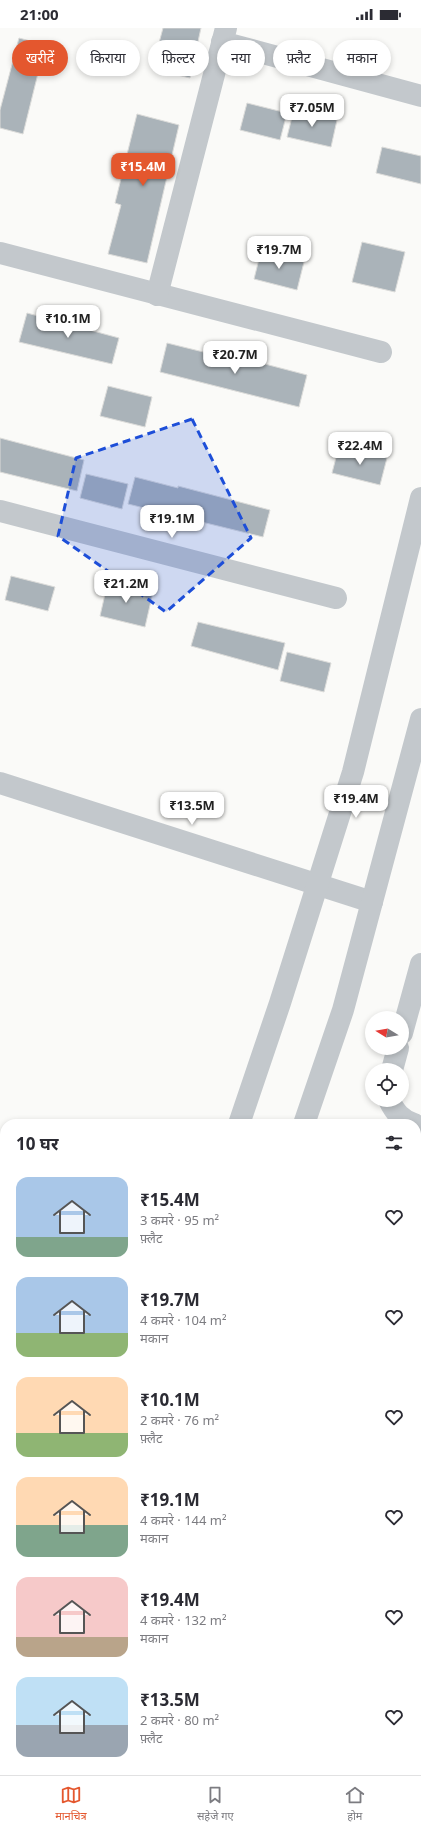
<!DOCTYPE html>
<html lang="hi">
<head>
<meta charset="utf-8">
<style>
  :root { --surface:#fff; --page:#f7f7f7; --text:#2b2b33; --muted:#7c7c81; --line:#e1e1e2; --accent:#e4572e }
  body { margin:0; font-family:"Noto Sans","Noto Sans Devanagari",sans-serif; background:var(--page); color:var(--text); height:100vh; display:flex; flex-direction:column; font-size:15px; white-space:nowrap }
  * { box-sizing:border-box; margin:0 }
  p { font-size:13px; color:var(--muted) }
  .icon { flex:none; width:22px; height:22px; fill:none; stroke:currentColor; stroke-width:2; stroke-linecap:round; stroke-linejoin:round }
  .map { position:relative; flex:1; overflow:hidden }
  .panel { position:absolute; left:0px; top:1091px; width:421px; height:656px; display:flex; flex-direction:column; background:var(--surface); border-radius:16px 16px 0 0; box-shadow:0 2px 6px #0003 }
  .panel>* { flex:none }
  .top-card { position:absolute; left:12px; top:12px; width:397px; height:36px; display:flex; gap:8px }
  .needle { width:26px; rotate:281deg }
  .tools { position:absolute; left:365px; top:983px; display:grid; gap:8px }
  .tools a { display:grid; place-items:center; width:44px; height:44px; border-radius:50%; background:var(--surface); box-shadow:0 2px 6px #0003; font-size:20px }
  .price { position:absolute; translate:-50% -34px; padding:0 9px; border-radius:8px; background:#fff; color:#222; font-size:13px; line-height:26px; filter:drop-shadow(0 1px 2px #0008) }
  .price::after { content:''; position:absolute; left:50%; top:24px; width:12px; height:9px; margin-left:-6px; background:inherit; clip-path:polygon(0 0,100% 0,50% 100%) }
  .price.current { background:var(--accent); color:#fff }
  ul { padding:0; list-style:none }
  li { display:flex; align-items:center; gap:12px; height:100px; padding:0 16px }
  li span { display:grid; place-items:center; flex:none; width:112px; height:80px; border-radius:12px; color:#555 }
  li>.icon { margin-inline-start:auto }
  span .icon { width:48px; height:48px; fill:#fffc; stroke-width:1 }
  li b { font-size:17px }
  h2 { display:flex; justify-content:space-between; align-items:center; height:48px; padding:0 16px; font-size:17px }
  .tag { padding:0 14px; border-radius:18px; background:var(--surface); box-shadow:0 2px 6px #0003; font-size:14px; line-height:36px }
  .tag.current { background:var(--accent); color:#fff }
  .status { display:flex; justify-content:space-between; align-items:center; height:28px; padding:0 20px; background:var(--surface); direction:ltr }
  .status svg { height:11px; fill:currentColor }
  .tab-bar { display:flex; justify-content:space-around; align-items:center; height:56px; border-top:1px solid var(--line); background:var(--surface); font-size:11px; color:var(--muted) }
  .tab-bar a { display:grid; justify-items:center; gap:2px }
  .tab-bar .current { color:var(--accent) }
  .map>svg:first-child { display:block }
  .building { fill:#aab3b9; stroke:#dcdcda }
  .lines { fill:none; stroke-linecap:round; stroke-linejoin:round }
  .minor { stroke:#c3c8cc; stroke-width:22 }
  .marked { fill:#1d4ed8; fill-opacity:0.2; stroke:#1d4ed8; stroke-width:3; stroke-dasharray:8 5; stroke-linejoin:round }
</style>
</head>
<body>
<div class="status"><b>21:00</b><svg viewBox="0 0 49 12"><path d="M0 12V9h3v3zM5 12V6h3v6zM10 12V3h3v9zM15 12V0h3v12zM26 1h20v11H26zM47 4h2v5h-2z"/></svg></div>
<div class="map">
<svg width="421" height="1747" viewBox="0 0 421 1747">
  <rect width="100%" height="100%" fill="#fafaf8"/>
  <!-- building -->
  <g class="building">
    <path d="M163,0H201L190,50L152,41Z"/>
    <path d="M19,10L45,17L23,106L0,100V82Z"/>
    <path d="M247,75L287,85L280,112L240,102Z"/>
    <path d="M294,81L337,92L331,119L287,109Z"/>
    <path d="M137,86L179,97L147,235L108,226L121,177L115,175Z"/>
    <path d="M382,119L421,128V156L376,145Z"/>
    <path d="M362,214L405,224L395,264L352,254Z"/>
    <path d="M261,223L304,234L297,262L254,251Z"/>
    <path d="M27,285L119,310L112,336L19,314Z"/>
    <path d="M167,315L260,338L261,335L307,347L299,379L160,344Z"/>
    <path d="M108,358L152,369L145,399L100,388Z"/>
    <path d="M0,410L84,432L77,463L0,444Z"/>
    <path d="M339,418L387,430L380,457L332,445Z"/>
    <path d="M86,446L128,456L122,481L80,470Z"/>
    <path d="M135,449L178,460V458L270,482L263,509L128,476Z"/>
    <path d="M11,548L55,559L48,583L5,572Z"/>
    <path d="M108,553L153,564L145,599L100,588Z"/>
    <path d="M198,594L285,615L278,642L191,618Z"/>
    <path d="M287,624L331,635L324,664L280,653Z"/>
  </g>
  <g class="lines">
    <!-- minor -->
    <g class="minor">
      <path d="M222,14L421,68"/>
      <path d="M0,225L381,324"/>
      <path d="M157,267L226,0"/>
      <path d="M0,483L336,570"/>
      <path d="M0,755L372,874"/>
      <path d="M402,1005L421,936"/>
      <path d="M392,1042L398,1020"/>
      <path d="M389,1072C395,1084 401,1092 414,1096"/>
      <path d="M239,1096L280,975L353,744L421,470"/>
      <path d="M304,1096L343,982L421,691"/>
      <path d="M416,1176L421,1178"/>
      <path d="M16,1747L18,1742"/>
      <path d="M81,1747L83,1742"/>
    </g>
  </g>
  <!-- marked area -->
  <path class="marked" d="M192,391L251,510L166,584L58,508L76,430Z"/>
</svg>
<div class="tools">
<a><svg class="needle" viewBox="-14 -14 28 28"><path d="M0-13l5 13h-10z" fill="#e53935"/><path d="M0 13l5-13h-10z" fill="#7c7c81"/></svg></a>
<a><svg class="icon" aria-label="locate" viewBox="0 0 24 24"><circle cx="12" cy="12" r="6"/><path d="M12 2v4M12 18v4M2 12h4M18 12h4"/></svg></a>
</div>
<b class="price" style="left:312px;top:100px">₹7.05M</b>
<b class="price current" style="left:143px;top:159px">₹15.4M</b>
<b class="price" style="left:279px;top:242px">₹19.7M</b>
<b class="price" style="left:68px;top:311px">₹10.1M</b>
<b class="price" style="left:235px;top:347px">₹20.7M</b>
<b class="price" style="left:360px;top:438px">₹22.4M</b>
<b class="price" style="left:172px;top:511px">₹19.1M</b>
<b class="price" style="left:126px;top:576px">₹21.2M</b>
<b class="price" style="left:356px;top:791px">₹19.4M</b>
<b class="price" style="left:192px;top:798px">₹13.5M</b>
<div class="top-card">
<a class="tag current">खरीदें</a>
<a class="tag">किराया</a>
<a class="tag">फ़िल्टर</a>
<a class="tag">नया</a>
<a class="tag">फ़्लैट</a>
<a class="tag">मकान</a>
</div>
<section class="panel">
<h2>10 घर<svg class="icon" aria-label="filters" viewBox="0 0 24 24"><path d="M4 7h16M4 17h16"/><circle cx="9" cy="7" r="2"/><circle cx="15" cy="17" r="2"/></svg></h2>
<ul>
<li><span style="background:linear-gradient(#a9c7e8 75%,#7fa58c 0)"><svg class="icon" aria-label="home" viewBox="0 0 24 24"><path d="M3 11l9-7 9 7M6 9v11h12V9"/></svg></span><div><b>₹15.4M</b><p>3 कमरे · 95 m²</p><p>फ़्लैट</p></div><svg class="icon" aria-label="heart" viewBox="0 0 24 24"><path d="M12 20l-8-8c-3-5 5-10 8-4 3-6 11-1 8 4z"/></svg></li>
<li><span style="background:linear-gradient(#a9c7e8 70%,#8fb573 0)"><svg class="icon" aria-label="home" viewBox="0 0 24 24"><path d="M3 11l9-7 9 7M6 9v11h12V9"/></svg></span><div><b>₹19.7M</b><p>4 कमरे · 104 m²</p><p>मकान</p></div><svg class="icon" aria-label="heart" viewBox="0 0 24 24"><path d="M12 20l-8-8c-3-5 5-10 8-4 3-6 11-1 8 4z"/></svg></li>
<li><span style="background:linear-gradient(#ffd9b3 70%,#8fb573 0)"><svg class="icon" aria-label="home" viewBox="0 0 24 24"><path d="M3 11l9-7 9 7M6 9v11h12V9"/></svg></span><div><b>₹10.1M</b><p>2 कमरे · 76 m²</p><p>फ़्लैट</p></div><svg class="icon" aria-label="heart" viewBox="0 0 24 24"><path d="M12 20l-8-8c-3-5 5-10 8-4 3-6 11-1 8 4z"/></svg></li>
<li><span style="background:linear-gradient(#ffd9b3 60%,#7fa58c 0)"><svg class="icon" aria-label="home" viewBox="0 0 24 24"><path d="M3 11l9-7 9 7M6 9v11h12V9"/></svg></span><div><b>₹19.1M</b><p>4 कमरे · 144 m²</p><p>मकान</p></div><svg class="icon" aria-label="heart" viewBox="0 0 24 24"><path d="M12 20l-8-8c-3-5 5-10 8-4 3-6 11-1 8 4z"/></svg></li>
<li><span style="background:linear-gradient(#f6c9c9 75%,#b9a48a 0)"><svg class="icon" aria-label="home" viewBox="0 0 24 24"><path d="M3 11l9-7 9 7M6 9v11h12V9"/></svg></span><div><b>₹19.4M</b><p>4 कमरे · 132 m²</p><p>मकान</p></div><svg class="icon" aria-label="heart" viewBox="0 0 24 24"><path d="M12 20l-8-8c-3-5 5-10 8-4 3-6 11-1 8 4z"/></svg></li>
<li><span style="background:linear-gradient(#bfe0f5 60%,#9aa5b1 0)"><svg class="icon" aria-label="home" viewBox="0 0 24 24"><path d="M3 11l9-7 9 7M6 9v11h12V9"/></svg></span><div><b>₹13.5M</b><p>2 कमरे · 80 m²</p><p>फ़्लैट</p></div><svg class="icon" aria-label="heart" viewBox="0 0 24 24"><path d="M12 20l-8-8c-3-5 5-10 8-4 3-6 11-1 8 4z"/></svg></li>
</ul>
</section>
</div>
<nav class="tab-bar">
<a class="current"><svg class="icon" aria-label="map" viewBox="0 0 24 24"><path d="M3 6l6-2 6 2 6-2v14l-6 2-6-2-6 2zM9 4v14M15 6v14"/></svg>मानचित्र</a>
<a><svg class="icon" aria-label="saved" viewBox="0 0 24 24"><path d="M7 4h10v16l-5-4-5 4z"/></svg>सहेजे गए</a>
<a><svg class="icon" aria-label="home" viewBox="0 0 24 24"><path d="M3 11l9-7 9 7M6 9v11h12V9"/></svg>होम</a>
</nav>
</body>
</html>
